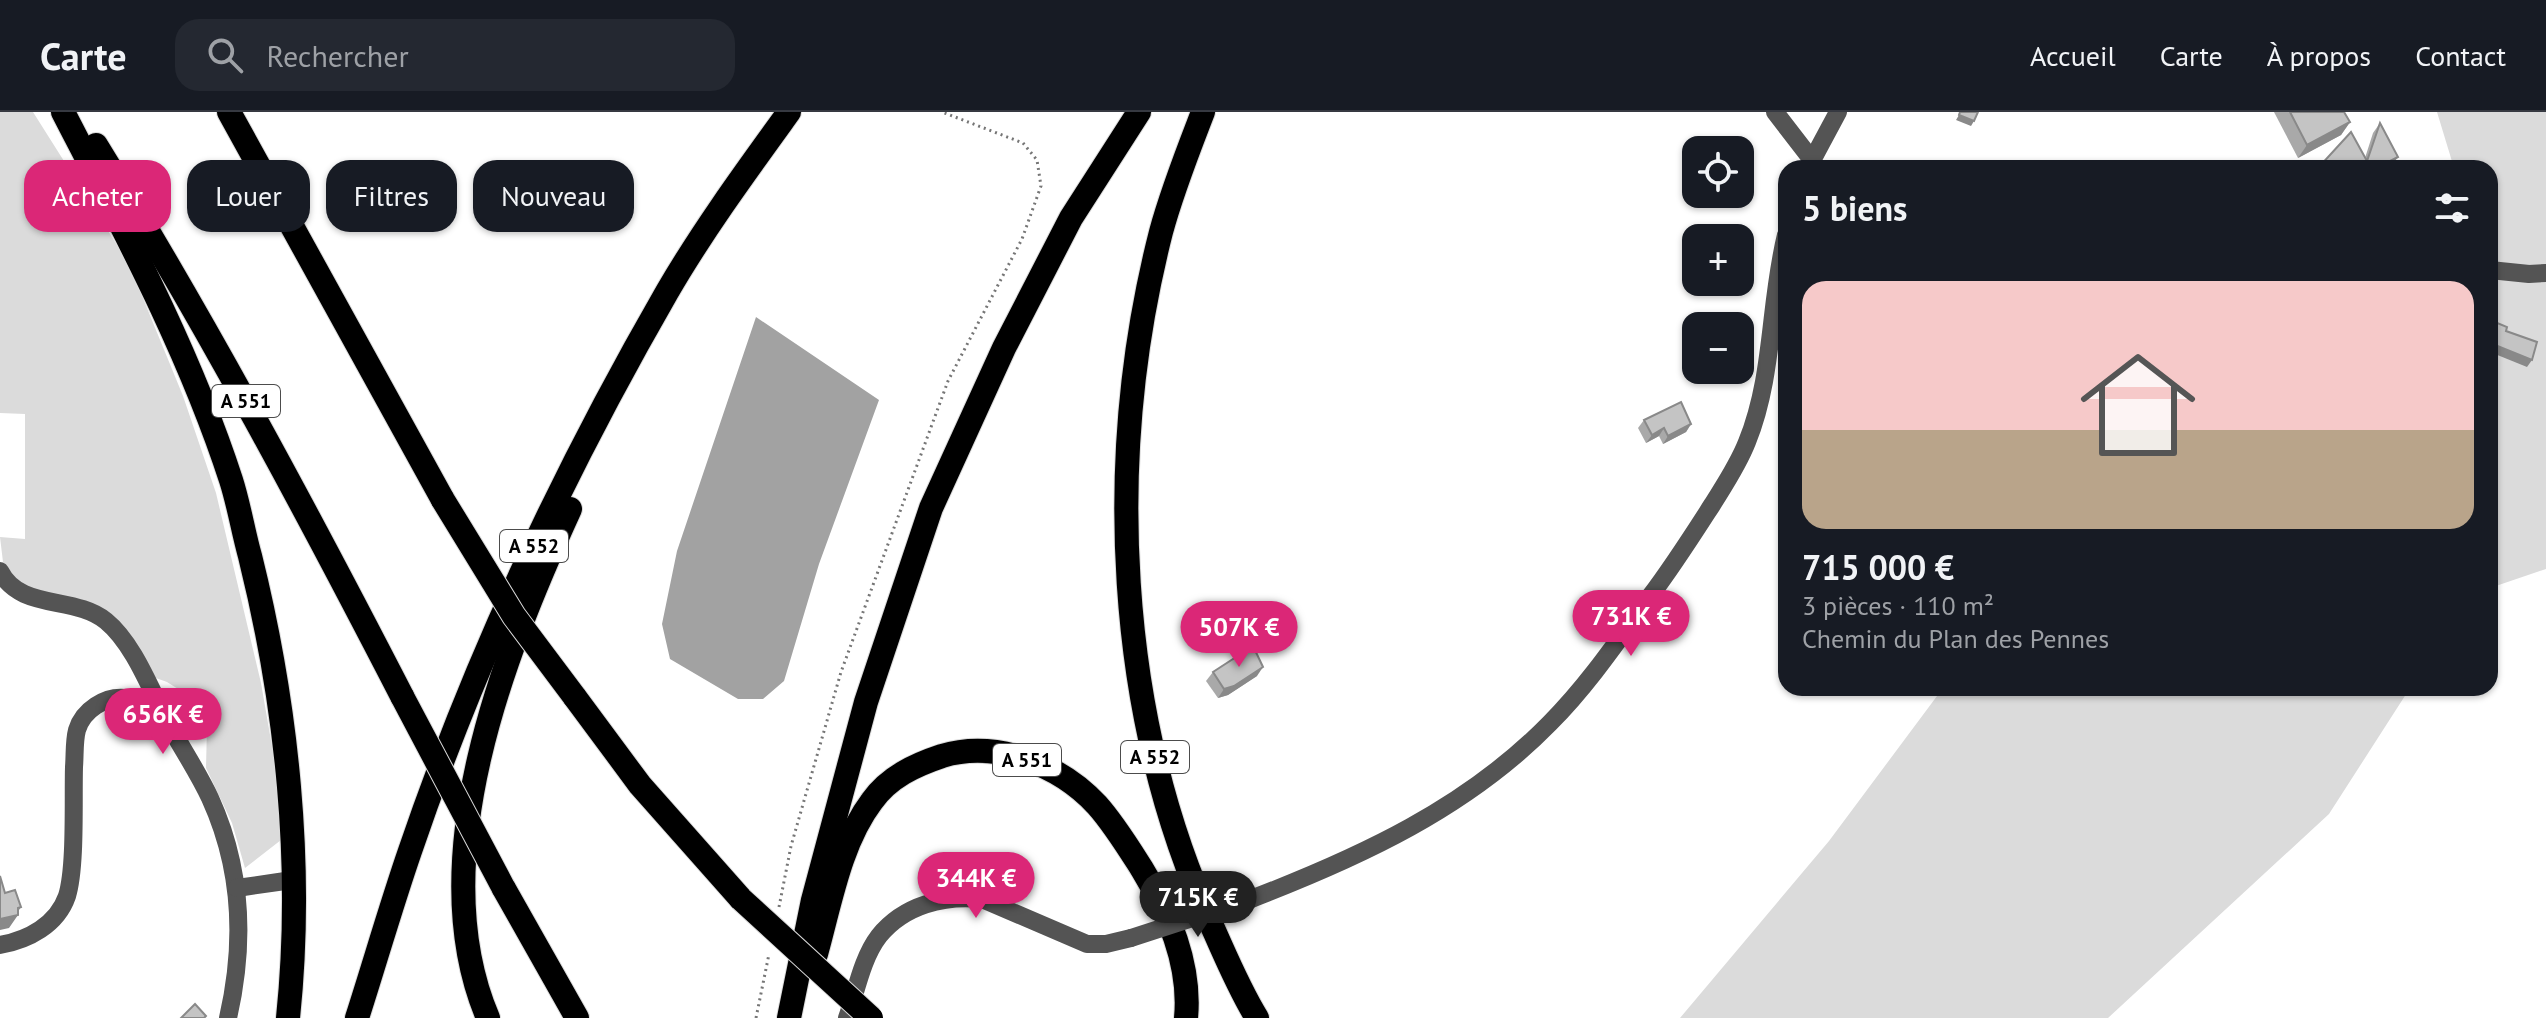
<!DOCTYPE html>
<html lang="fr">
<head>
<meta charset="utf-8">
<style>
  :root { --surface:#171b24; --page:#242831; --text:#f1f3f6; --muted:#9ea1a6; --line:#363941; --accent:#db2777 }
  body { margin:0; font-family:"PT Sans",sans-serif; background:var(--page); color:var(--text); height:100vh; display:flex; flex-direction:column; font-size:30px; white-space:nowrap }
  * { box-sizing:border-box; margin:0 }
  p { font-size:26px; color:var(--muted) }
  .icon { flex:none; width:44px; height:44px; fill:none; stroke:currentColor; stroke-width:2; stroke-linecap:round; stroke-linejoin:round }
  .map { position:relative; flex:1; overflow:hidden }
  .sheet { position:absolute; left:1778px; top:48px; width:720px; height:536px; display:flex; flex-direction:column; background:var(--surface); border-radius:24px; box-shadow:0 2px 6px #0004 }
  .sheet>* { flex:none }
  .top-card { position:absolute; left:24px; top:48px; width:760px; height:72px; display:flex; gap:16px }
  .tools { position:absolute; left:1682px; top:24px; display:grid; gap:16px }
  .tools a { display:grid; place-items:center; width:72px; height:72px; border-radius:16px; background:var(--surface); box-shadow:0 2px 6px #0004; font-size:40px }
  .price { position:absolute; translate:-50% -68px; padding:0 18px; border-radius:28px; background:var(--accent); color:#fff; font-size:26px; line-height:52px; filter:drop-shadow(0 2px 4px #0008) }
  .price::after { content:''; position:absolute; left:50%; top:48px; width:24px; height:18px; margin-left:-12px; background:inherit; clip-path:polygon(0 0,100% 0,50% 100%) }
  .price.active { background:#222; color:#fff }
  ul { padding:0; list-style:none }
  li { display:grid; align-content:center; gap:16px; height:424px; padding:0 24px }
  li+li { border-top:2px solid var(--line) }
  li span { display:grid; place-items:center; height:248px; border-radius:24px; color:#555 }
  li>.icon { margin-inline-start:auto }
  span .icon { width:144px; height:144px; fill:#fffc; stroke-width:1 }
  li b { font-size:34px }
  h2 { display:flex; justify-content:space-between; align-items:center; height:96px; padding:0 24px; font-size:34px }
  .pill { padding:0 28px; border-radius:24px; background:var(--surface); box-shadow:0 2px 6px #0004; font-size:28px; line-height:72px }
  .pill.active { background:var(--accent); color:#fff }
  header { display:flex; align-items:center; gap:48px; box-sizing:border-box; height:112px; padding:0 40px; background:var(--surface); border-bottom:2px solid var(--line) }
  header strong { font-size:38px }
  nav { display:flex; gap:44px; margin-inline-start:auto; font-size:28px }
  .search { width:560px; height:72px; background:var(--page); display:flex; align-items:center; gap:20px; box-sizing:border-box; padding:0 28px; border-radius:24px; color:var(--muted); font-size:30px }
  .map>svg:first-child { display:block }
  .green { fill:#dbdbdb }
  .water { fill:#a2a2a2 }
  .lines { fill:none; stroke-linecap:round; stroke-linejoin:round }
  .highway-casing { stroke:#dbdbdb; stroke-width:26 }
  .path { stroke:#767676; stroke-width:3; stroke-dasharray:2 4; stroke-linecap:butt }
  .minor { stroke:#545454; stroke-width:18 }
  .highway { stroke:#000; stroke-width:24 }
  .highway-bridge-casing { stroke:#dbdbdb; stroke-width:26; stroke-linecap:butt }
  .minor-bridge { stroke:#545454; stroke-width:18 }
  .highway-bridge { stroke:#000; stroke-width:24 }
  .wall { fill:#a9a9a9 }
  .shaded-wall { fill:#898989 }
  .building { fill:#c4c4c4; stroke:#898989; stroke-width:2 }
  .labels { text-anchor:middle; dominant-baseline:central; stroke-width:8; stroke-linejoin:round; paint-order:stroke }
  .shield { fill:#fff; stroke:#4c4c4c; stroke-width:2 }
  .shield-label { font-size:20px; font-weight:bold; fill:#000 }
</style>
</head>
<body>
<header>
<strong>Carte</strong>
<div class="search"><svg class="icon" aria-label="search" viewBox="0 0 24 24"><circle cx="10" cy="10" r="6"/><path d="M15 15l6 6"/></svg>Rechercher</div>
<nav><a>Accueil</a><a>Carte</a><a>À propos</a><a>Contact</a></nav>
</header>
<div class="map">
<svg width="2546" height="906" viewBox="0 0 2546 906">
  <rect width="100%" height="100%" fill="#fff"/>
  <!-- green -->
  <g class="green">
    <path d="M0,0H33L129,152L183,284L216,381L261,571L277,663L281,728L245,756L232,711L206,656L207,614L194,587L167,570L153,565L123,518L15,470L3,450L0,425L25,427V302L0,301Z"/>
    <path d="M2437,0H2546V457L2490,476V56H2454Z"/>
    <path d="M1943,576H2410L2329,702L2108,906H1680L1829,729Z"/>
  </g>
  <!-- water -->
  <path class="water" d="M756,205L879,288L819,452L784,569L763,587H738L670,547L662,512L677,439Z"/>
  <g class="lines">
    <defs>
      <g id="highway">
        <path d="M63,0C125,120 189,239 231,368C239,393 243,419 250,444C287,593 304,753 288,906"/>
        <path d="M229,0L443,388"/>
        <path d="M1203,0C1188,39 1172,79 1161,120C1104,343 1115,603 1212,814C1226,845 1239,877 1257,906"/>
        <path d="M96,33C207,213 306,398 403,586"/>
        <path d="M574,584L640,673L741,787"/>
        <path d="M503,775L577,906"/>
        <path d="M816,842C830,792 840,731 872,689C889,665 915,653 942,644C996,628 1059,652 1097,693C1114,712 1128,735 1142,757C1169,801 1191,854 1186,906"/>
        <path d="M357,906C375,850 391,794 410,739C476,545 565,357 667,180C703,118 747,58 789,0"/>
        <path d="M488,906C421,749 504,541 570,397"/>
        <path d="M789,906L813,788L866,590L931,396L1004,236L1071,106L1139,0"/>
      </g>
    </defs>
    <!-- highway casing -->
    <use href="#highway" class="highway-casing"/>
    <!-- path -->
    <g class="path">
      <path d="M779,795L791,734L841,560L948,269L1022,127L1041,74L1037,48L1023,31L942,0"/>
      <path d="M756,906L769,842"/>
    </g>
    <!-- minor -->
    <g class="minor">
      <path d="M1775,0L1812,48"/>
      <path d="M1808,56L1838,0"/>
      <path d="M2490,158L2529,162L2546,161"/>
      <path d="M0,459C20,499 74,483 106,509C133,531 150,576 166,607C180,634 197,658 210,686C242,756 245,832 228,906"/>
      <path d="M237,776L292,768"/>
      <path d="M1251,787C1360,745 1467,696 1550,611C1588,573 1619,527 1651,483C1673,454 1692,424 1712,393C1725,372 1738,353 1747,330C1774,264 1769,191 1786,123"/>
      <path d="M0,833C28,828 57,813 67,784C76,755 73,688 74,655C75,643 74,629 77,618C83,598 105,584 125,586L166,607"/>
      <path d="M847,906C856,880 862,846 879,824C904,793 944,783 982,787L1087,832H1106L1131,826"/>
    </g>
    <!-- highway -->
    <use href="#highway" class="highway"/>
    <defs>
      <g id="highway-bridge">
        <path d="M443,388L514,504L574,584"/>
        <path d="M403,586L503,775"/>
        <path d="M741,787L871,906"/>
      </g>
    </defs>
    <!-- highway-bridge casing -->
    <use href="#highway-bridge" class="highway-bridge-casing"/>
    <!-- minor-bridge -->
    <path class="minor-bridge" d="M1131,826L1251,787"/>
    <!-- highway-bridge -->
    <use href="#highway-bridge" class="highway-bridge"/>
  </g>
  <!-- wall -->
  <g class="wall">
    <path d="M2274,0H2344L2350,10L2341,23L2298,46Z"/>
    <path d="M2380,11L2391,54L2388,56H2318L2365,46L2373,21Z"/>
    <path d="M1644,308L1691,312L1686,320L1663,332L1659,324L1646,331L1638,316Z"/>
    <path d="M1213,560L1257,564L1228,583L1218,586L1206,569Z"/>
  </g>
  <!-- shaded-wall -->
  <g class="shaded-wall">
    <path d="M1959,3L1974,9L1971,14L1956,8Z"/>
    <path d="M2350,10L2341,23L2298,46L2307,33Z"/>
    <path d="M2398,45L2391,54L2388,56H2381L2384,52Z"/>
    <path d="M2490,231L2532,248L2527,255L2490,240Z"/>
    <path d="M1691,312L1686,320L1663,332L1668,324Z"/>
    <path d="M1664,316L1659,324L1646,331L1652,323Z"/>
    <path d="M1263,555L1257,564L1228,583L1218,586L1224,577Z"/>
    <path d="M21,795L15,804L18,803L9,816L0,818V807Z"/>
  </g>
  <!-- building -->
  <g class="building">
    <path d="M1960,0H1978L1974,9L1959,3Z"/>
    <path d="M2290,0H2344L2350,10L2307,33Z"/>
    <path d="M2380,11L2398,45L2384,52L2381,56H2318L2351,20L2367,49Z"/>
    <path d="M2490,208L2507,215L2506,219L2537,230L2532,248L2490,231Z"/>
    <path d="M1681,290L1691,312L1668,324L1664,316L1652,323L1644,308Z"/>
    <path d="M1253,534L1263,555L1234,574L1224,577L1213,560Z"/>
    <path d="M0,764L5,781L15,778L21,795L18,796V803L0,807Z"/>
    <path d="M195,892L206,904L204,906H181Z"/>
  </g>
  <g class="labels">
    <!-- shield labels -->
    <g class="shield">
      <rect x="212" y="273" width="68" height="32" rx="6"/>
      <rect x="500" y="418" width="68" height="32" rx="6"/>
      <rect x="1121" y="629" width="68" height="32" rx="6"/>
      <rect x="993" y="632" width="68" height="32" rx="6"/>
    </g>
    <g class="shield-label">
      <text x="246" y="289">A 551</text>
      <text x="534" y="434">A 552</text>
      <text x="1155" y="645">A 552</text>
      <text x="1027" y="648">A 551</text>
    </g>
  </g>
</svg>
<div class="tools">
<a><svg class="icon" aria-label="locate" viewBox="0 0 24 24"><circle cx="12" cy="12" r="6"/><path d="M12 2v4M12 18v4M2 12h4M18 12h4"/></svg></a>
<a>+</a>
<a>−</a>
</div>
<b class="price" style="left:1631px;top:546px">731K €</b>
<b class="price" style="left:1239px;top:557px">507K €</b>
<b class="price" style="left:163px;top:644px">656K €</b>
<b class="price" style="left:976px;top:808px">344K €</b>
<b class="price active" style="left:1198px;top:827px">715K €</b>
<div class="top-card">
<a class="pill active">Acheter</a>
<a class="pill">Louer</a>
<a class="pill">Filtres</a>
<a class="pill">Nouveau</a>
</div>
<section class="sheet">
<h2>5 biens<svg class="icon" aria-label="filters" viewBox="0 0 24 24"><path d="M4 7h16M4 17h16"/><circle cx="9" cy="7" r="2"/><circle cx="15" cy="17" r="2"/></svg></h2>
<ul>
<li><span style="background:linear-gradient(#f6c9c9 60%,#b9a48a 0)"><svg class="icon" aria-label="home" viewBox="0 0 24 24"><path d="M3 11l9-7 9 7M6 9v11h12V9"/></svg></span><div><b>715 000 €</b><p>3 pièces · 110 m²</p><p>Chemin du Plan des Pennes</p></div></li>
</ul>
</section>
</div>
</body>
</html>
